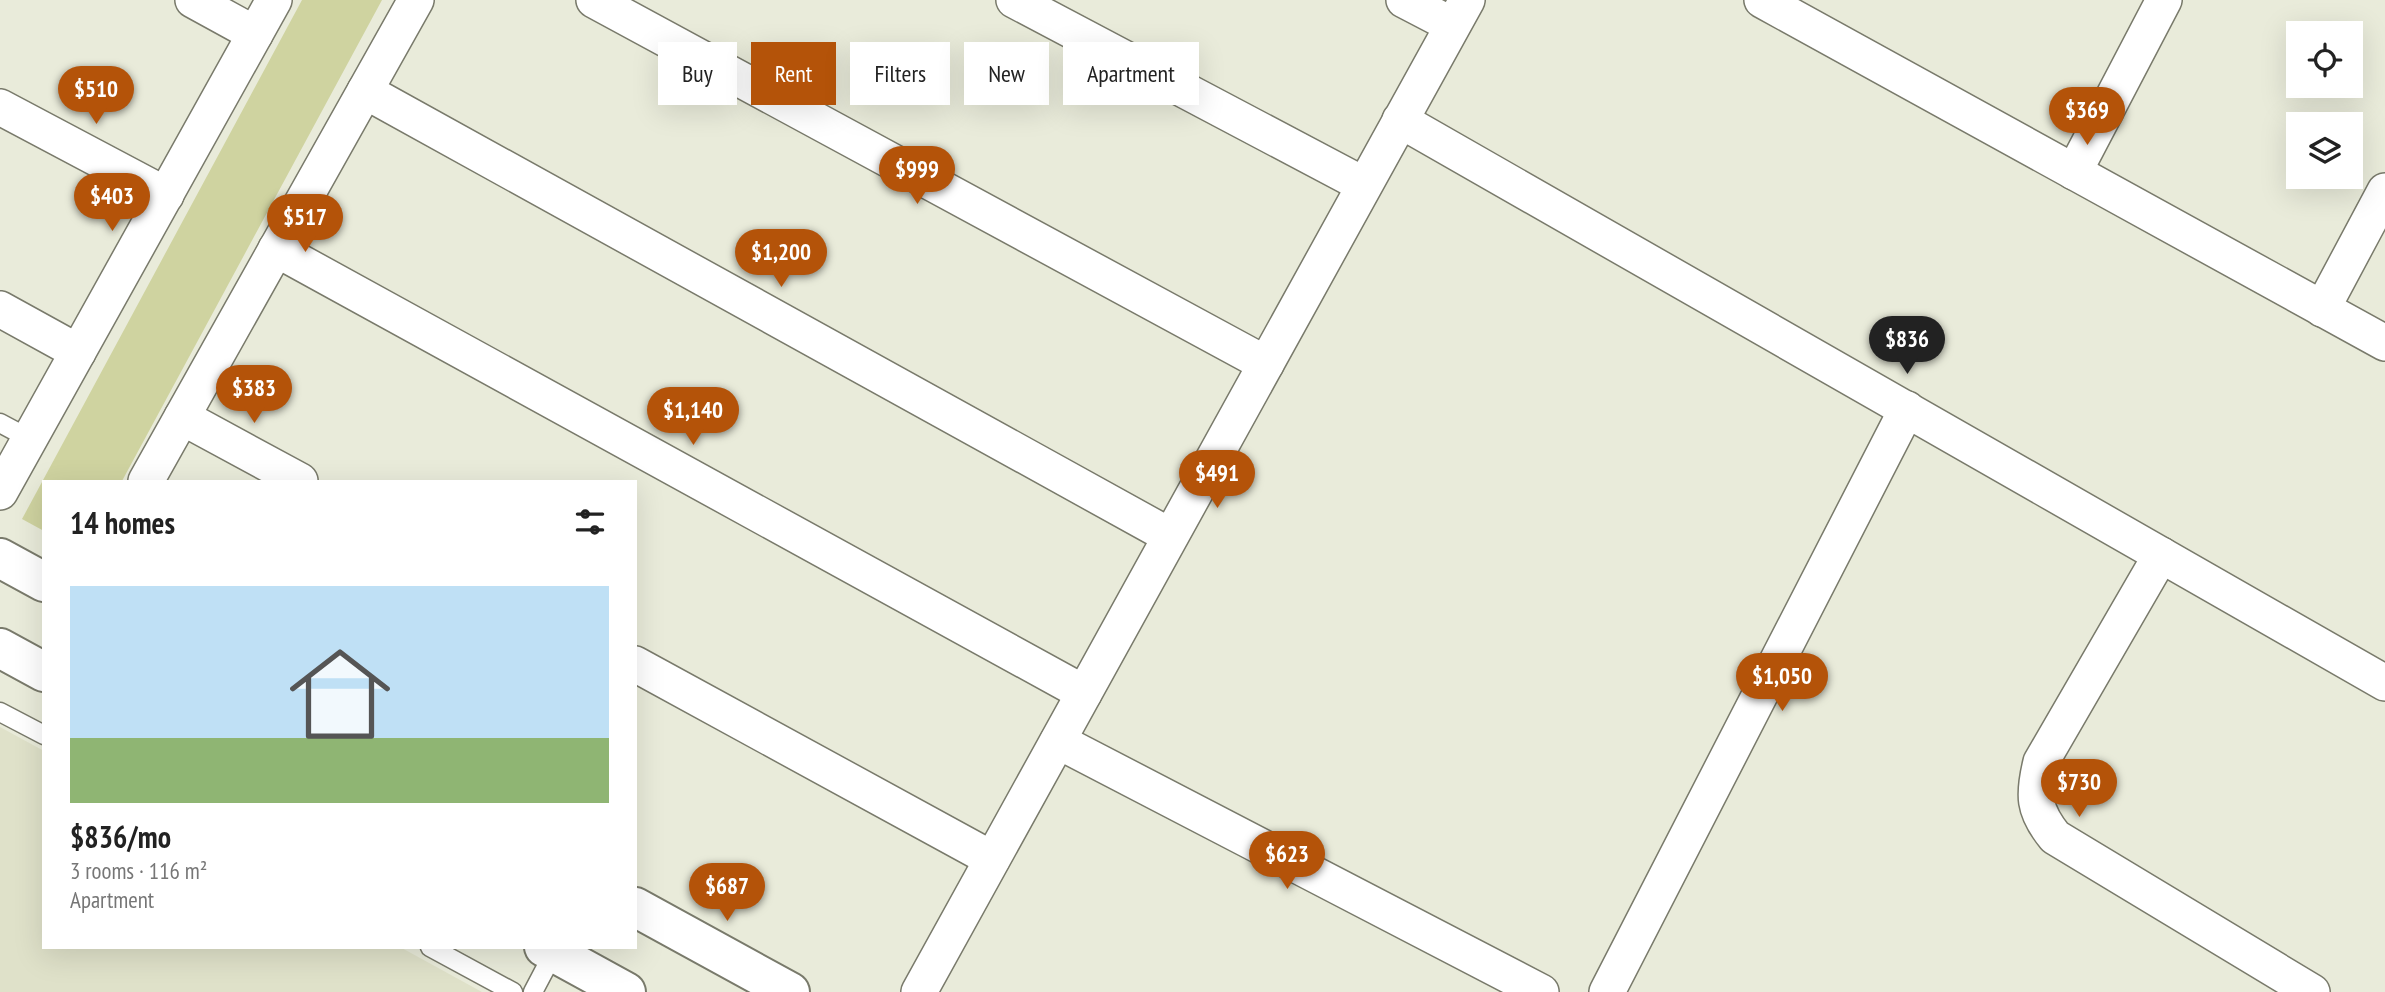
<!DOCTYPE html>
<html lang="en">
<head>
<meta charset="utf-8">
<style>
  :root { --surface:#fff; --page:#f2f2f2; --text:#222; --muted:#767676; --accent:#b45309 }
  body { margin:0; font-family:"PT Sans Narrow",sans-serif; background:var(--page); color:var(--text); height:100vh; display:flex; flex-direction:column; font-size:26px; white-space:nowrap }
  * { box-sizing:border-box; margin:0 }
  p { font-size:23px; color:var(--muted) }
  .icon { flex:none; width:38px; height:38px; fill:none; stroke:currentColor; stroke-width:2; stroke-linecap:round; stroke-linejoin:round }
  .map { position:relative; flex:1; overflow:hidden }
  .sheet { position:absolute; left:42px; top:480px; width:595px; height:469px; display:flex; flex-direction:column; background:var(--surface); border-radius:0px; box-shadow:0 7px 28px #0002 }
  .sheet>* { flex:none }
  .hud { position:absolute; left:658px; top:42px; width:665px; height:63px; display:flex; gap:14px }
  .buttons { position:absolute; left:2286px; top:21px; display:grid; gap:14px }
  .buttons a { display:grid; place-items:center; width:77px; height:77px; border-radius:0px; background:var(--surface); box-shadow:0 7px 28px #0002; font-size:35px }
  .price { position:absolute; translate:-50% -60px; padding:0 16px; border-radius:24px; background:var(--accent); color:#fff; font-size:23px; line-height:46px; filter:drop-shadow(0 2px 4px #0008) }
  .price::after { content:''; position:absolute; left:50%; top:42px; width:21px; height:16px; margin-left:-10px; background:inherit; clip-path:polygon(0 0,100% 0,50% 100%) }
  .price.selected { background:#222; color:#fff }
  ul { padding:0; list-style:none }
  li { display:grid; align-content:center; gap:14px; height:371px; padding:0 28px }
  li span { display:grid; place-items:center; height:217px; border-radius:0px; color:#555 }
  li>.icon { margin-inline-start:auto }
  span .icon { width:126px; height:126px; fill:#fffc; stroke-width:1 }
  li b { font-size:30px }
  h2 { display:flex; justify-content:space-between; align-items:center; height:84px; padding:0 28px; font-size:30px }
  .pill { padding:0 24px; border-radius:0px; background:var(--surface); box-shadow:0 7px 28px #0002; font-size:24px; line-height:63px }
  .pill.selected { background:var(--accent); color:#fff }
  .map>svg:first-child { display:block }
  .built { fill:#dfe1c9 }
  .green { fill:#cfd3a0 }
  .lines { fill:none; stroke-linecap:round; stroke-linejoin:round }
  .service-casing { stroke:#797a6b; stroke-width:21 }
  .minor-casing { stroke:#797a6b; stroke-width:38 }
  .tertiary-casing { stroke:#797a6b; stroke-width:42 }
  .service { stroke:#fff; stroke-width:18 }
  .minor { stroke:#fff; stroke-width:35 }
  .tertiary { stroke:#fff; stroke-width:38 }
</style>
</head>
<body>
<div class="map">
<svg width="2385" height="992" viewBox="0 0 2385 992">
  <rect width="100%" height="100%" fill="#e9ebda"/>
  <!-- built -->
  <path class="built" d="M0,727L44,751V947H400L482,992H0Z"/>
  <!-- green -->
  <path class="green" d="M302,0H382L122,481H44V531L22,519Z"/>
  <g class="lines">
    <defs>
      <g id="service">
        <path d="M0,423L30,439"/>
        <path d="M0,712L44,735"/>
        <path d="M430,947L513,992"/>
        <path d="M533,992L554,952"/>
      </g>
      <g id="minor">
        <path d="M193,0L255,34"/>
        <path d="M594,0L1266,364"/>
        <path d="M1014,0L1364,185"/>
        <path d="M1404,0L1452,25"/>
        <path d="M1762,0L2385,343"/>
        <path d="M365,91L1170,536"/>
        <path d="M0,107L166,195"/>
        <path d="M1400,120L2385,683"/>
        <path d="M2074,172L2164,0"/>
        <path d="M276,249L1084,693"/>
        <path d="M0,309L78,352"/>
        <path d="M2322,309L2385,191"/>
        <path d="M182,417L300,481"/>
        <path d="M146,481L416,0"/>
        <path d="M0,492L274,0"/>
        <path d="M2161,555L2041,762C2033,795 2033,810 2055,837L2312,992"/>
        <path d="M635,664L992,859"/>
        <path d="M1058,741L1541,992"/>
        <path d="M919,992L1467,0"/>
        <path d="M1607,992L1907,409"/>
      </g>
      <g id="tertiary">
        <path d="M0,558L44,582"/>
        <path d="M0,648L44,672"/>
        <path d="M635,907L790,992"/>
        <path d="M544,947L626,992"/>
      </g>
    </defs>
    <!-- service casing -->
    <use href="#service" class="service-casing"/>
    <!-- minor casing -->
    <use href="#minor" class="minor-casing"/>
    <!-- tertiary casing -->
    <use href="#tertiary" class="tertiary-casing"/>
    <!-- service -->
    <use href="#service" class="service"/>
    <!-- minor -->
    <use href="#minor" class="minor"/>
    <!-- tertiary -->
    <use href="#tertiary" class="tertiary"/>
  </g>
</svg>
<div class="buttons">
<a><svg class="icon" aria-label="locate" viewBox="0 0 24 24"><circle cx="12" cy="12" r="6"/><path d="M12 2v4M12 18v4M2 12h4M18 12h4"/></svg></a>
<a><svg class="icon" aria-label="layers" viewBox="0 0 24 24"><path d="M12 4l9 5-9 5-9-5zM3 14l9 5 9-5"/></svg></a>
</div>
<b class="price" style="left:96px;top:126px">$510</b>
<b class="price" style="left:2087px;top:147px">$369</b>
<b class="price" style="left:917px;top:206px">$999</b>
<b class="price" style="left:112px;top:233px">$403</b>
<b class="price" style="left:305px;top:254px">$517</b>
<b class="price" style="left:781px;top:289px">$1,200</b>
<b class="price selected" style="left:1907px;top:376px">$836</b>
<b class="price" style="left:254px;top:425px">$383</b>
<b class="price" style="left:693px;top:447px">$1,140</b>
<b class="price" style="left:1217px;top:510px">$491</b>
<b class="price" style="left:1782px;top:713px">$1,050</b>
<b class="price" style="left:2079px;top:819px">$730</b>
<b class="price" style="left:1287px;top:891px">$623</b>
<b class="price" style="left:727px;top:923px">$687</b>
<div class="hud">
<a class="pill">Buy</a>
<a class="pill selected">Rent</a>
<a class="pill">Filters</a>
<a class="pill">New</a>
<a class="pill">Apartment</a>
</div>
<section class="sheet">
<h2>14 homes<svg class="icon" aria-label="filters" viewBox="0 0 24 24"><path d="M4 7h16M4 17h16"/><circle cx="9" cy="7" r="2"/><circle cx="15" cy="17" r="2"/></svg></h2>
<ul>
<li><span style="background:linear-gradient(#bfe0f5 70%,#8fb573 0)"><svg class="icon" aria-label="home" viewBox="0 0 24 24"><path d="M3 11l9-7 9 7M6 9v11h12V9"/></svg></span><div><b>$836/mo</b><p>3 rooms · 116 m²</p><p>Apartment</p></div></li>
</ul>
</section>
</div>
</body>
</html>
